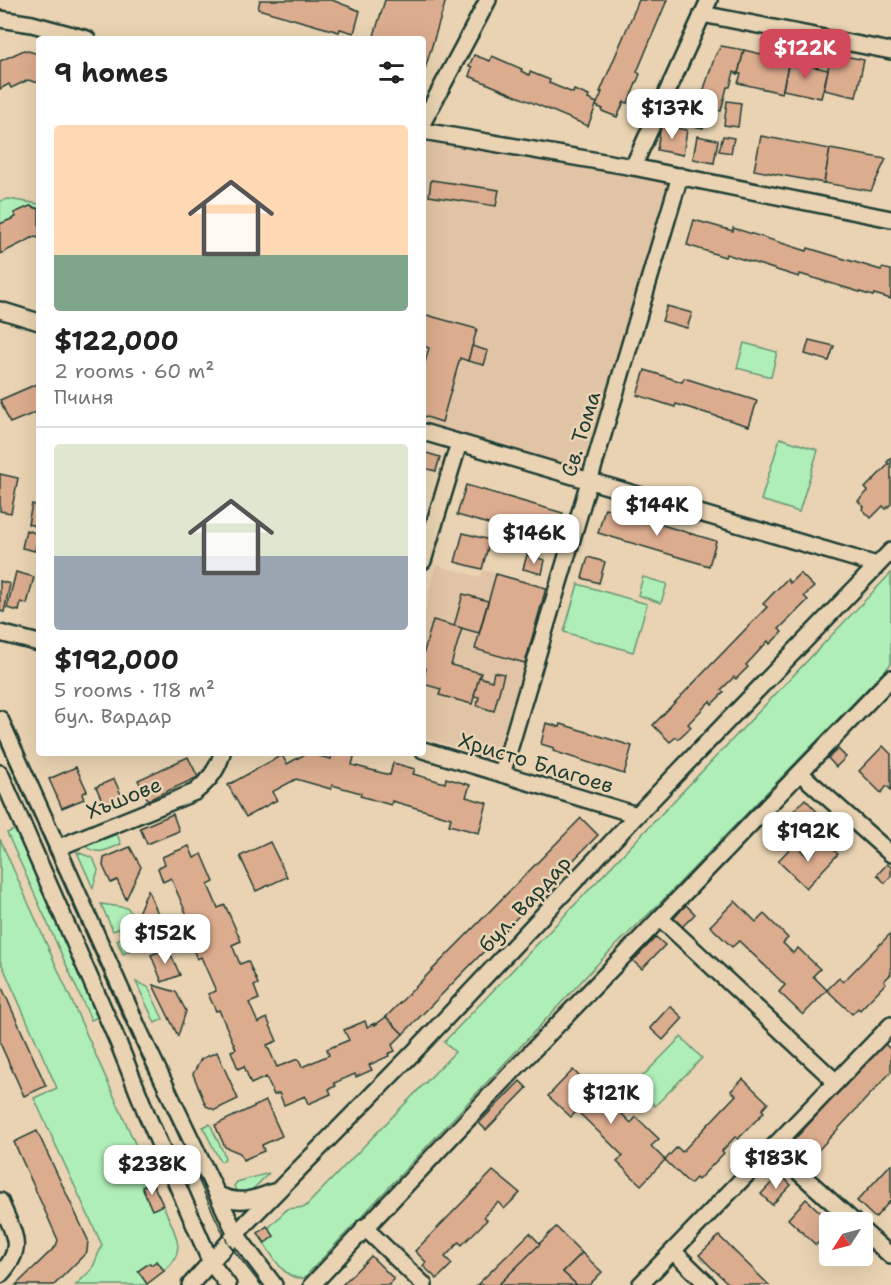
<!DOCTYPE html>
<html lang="en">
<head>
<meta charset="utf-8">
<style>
  :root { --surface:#fff; --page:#f6f6f6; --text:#222; --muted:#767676; --line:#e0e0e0; --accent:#d1495b }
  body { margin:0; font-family:"Shantell Sans",sans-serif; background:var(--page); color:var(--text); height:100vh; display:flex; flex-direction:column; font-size:22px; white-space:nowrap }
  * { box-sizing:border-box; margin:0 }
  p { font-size:20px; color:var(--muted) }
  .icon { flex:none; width:33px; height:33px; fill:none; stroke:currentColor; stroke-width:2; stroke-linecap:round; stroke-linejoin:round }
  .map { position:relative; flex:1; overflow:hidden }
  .drawer { position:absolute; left:36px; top:36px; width:390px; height:720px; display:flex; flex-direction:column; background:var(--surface); border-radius:6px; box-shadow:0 6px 24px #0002 }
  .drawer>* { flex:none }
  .needle { width:39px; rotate:234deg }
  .fabs { position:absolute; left:819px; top:1212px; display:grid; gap:12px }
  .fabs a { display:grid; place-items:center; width:54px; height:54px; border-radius:6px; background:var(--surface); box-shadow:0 6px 24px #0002; font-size:30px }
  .price { position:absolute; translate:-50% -51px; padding:0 14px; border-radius:12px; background:#fff; color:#222; font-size:20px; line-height:39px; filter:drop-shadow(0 2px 3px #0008) }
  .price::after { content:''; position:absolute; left:50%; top:36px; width:18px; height:14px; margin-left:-9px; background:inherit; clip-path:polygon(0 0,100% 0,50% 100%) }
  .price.current { background:var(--accent); color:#fff }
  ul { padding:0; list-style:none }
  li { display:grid; align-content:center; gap:12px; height:318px; padding:0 18px }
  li+li { border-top:2px solid var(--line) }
  li span { display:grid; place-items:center; height:186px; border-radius:6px; color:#555 }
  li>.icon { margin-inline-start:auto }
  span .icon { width:108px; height:108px; fill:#fffc; stroke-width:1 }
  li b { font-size:26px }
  h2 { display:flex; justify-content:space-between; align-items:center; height:72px; padding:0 18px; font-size:26px }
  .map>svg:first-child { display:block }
  .built { fill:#e1c4a5 }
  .green { fill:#afefb7; stroke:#679676; stroke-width:1.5 }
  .building { fill:#dcac8e; stroke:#1f3d34; stroke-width:1.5 }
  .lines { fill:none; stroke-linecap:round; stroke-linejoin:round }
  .minor-casing { stroke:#1f3d34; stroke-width:20 }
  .minor { stroke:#e9d3b2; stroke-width:15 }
  .tram { stroke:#1f3d34; stroke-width:1.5 }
  .labels { text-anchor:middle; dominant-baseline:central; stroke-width:5; stroke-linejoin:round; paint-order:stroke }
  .street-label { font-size:21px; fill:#1f3d34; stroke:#e9d3b2 }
</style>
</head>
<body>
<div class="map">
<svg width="891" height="1285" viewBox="0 0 891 1285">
  <rect width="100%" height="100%" fill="#e9d3b2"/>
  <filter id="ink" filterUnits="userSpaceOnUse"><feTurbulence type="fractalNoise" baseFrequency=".0167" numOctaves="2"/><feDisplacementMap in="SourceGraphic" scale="12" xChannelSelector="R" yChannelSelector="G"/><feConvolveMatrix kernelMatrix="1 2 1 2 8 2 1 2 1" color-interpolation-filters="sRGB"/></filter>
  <g filter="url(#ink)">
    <!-- built -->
    <g class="built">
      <path d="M423,130L680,176L590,481L423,432Z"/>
      <path d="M436,565L480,577L483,570L547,588L495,760L423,737V616Z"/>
    </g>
    <!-- green -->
    <g class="green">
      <path d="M8,199L39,204V209L30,206L14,213L16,217L0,224V201Z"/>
      <path d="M744,343L777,352L771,377L737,368Z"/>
      <path d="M780,438L818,450L799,512L761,500Z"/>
      <path d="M891,573V664L659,904L605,956L304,1278C284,1282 270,1251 260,1237L287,1209L305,1207L455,1052L444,1042Z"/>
      <path d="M643,577L667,584L661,603L638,595Z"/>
      <path d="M578,584L647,604L633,652L564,632Z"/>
      <path d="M17,829L100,1016L91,1020L7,833Z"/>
      <path d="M117,834L121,844C107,850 98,856 85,846Z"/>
      <path d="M0,839L152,1182L142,1187L152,1209L163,1205C173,1230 190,1251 164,1271L157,1261L151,1265L149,1263L138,1271L147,1284L145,1285H76L92,1269L102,1245L34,1098L57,1088L0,960Z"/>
      <path d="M77,852L93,858L98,870L93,888Z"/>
      <path d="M101,904L128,908L135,922L113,931Z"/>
      <path d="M138,930L141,937L136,948L123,954L117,940Z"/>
      <path d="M136,982L148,987L163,1019L155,1023Z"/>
      <path d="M681,1037L702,1058L655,1106L634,1085Z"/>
      <path d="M210,1124L224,1154L225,1158L223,1161H220L203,1127Z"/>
      <path d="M269,1173C260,1181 251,1195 238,1195L234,1186L237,1182Z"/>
    </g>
    <!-- building -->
    <g class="building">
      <path d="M260,0H332L360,11L354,33L340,29L339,32L258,9Z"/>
      <path d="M385,0H446L424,72L423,39H373Z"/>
      <path d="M639,0H667L637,72L640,74L628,103L624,102L617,117L602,111L603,109L596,106L602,92H600Z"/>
      <path d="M721,46L744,50L738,74L734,72L730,87H727L721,111L698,107L715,56Z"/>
      <path d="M24,50L39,54V83L28,80L11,88L9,84L0,89V61Z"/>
      <path d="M744,50L789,61L782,93L738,83L741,74H738Z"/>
      <path d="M831,53L864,60L856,97L824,90Z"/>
      <path d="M474,55L490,61L492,56L522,69L521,71L529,75L530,72L550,80L549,83L573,93L574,90L589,96L588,99L597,103L588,126L469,76L472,67L469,66Z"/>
      <path d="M789,61L828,70L821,98L783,90Z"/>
      <path d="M727,101L741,103L738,127L724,125Z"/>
      <path d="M672,104L706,111L703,128L669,121Z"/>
      <path d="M661,125L687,130L683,155L657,150Z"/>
      <path d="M697,136L718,140L714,163L693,159Z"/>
      <path d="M723,136L734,138L731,153L719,151Z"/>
      <path d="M761,136L830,149L824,183L754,170Z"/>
      <path d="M830,149L886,159L871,191L824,183Z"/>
      <path d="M431,180L499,190L496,206L429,196Z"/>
      <path d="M30,206L39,209V238L34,237L0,254V224L16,217L14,213Z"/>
      <path d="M694,220L733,231V228L807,251L808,248L881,270L882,268L891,270V299L874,294L873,296L800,274L799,277L726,254L725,257L687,245Z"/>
      <path d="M667,306L692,313L687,328L662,321Z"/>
      <path d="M423,314L477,329L468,361L460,358L442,422L423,416V369L429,348L423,346Z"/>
      <path d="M809,340L834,346L829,361L805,354Z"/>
      <path d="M472,346L488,351L484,365L468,361Z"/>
      <path d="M645,370L682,382L684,378L757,401L749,426L676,404L675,407L637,395Z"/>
      <path d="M39,383V411L10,423L0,400Z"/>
      <path d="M423,452L440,457L436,471L423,468Z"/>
      <path d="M891,458V504L886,509L883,506L871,518L862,509L864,507L858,501L868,491L865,488L889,464L887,462Z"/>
      <path d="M0,474L18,478L11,513L0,511Z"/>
      <path d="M466,485L563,513L554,543L457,515Z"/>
      <path d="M32,504L39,506V527L28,524Z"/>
      <path d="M605,508L716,541L709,566L598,533Z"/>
      <path d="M26,530L39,534L35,551L22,548Z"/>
      <path d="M463,533L490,540L482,569L455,562Z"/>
      <path d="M527,555L545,560L542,574L523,569Z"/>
      <path d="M588,557L605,562L599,583L582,578Z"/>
      <path d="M16,572L34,577L27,604L21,602L19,611L7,608Z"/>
      <path d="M800,573L814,587L804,596L808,600L779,629L782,632L770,644L768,641L746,665L748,667L736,679L734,677L721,690L724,692L712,704L710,701L688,724L691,727L678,739L676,737L670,742L653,725L767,607L763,604L787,579L790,583Z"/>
      <path d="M496,574L546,588L525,663L475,649Z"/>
      <path d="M0,581L10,584L4,612L0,611Z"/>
      <path d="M463,594L488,601L479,633L454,626Z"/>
      <path d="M433,620L462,628L451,665L481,673L472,704L439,695L441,689L423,684L426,668L423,667V655Z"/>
      <path d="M494,672L504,674L494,711L477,706L479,697L474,696L479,677L492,681Z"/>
      <path d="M546,723L560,727L561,724L632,746L624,774L553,751L554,748L541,744Z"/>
      <path d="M883,746L891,754V790L887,786L881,793L859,771Z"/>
      <path d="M838,749L846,757L836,767L828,758Z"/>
      <path d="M307,753L331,759L332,753H355L352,765L390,775L393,763L415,769L413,774L445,783L446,778L470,785L466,797L487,803L479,833L449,825L451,818L392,801L391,805L360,796L361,793L332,785L331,789L296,779L272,792L277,800L246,817L228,785L282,755L287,764Z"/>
      <path d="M188,757L198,777L148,800L138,780Z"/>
      <path d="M76,767L87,791L82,794L84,799L62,808L49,779Z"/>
      <path d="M114,779L124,801L106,809L96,787Z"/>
      <path d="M805,799L821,816L813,825L807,819L790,837L779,826Z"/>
      <path d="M173,814L179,831L147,844L140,828Z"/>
      <path d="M581,818L598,835L403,1034L386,1017Z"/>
      <path d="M824,841L838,854L806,888L778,861L794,844L808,857Z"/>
      <path d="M270,842L287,877L256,891L240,856Z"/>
      <path d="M189,846L194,858L202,854L214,882L208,885L218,908L225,905L241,941L232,945L240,964L248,961L258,984L254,986L259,999L249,1003L258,1023L267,1018L277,1041L267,1045L277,1067L298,1059L302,1067L329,1055L327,1049L349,1040L344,1030L365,1021L367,1027L375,1023V1025L386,1017L403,1034L392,1045L395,1051L388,1054L389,1056L369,1065L372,1070L356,1077L355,1074L334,1083L336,1086L329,1089L331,1094L308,1104L305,1096L284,1105L279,1093L274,1095L266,1077L251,1084L244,1066L238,1069L231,1051L236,1049L219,1010L216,1011L208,994L216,991L201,957L197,959L188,937L195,934L171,878L163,882L158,868L165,864L162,857Z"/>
      <path d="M130,847L141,867L126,899L117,880L111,883L103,866L104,858Z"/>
      <path d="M887,864L891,867V876L885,883L877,875Z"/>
      <path d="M148,890L166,933L149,940L138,913Z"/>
      <path d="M735,901L756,922L764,914L788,938L783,943L793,953L798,948L820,969L813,976L827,990L803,1015L779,992L785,985L739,941L732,947L710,926Z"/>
      <path d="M686,905L695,914L682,927L674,918Z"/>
      <path d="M891,933V974L884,981L886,983L860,1010L858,1008L852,1014L827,990L839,978L843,982Z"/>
      <path d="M656,937L665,945L642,969L633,961Z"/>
      <path d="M168,948L180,975L162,982L151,955Z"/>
      <path d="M0,983L46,1086L24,1096L0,1043Z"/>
      <path d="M153,985L176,992L186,1011L178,1036Z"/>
      <path d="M670,1006L683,1018L663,1040L650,1028Z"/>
      <path d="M884,1043L891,1050V1072L811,1158L793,1141Z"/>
      <path d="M217,1052L238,1099L215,1110L206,1106L193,1074L201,1059Z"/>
      <path d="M573,1070L589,1086L584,1090L590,1096L602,1084L626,1108L621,1113L631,1123L636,1117L659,1139L651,1146L665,1160L641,1185L617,1162L623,1156L606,1139L577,1111L571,1117L548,1096Z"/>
      <path d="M743,1079L768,1103L762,1110L764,1112L738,1139L735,1137L722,1151L724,1153L698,1180L696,1178L690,1184L665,1160L677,1147L682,1152L736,1095L731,1091Z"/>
      <path d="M520,1081L527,1088L486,1130L479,1123Z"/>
      <path d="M266,1101L282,1136L262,1145L264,1151L243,1160L240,1153L225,1147L215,1125Z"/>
      <path d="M37,1131L88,1240L87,1252L54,1285H16L56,1246L58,1240L14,1142Z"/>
      <path d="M891,1164V1200L875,1218L857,1201Z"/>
      <path d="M493,1171L520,1193L504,1209L498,1202L484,1216L487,1220L462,1245L459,1242L445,1257L452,1264L437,1279L423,1266L426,1262L415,1251Z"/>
      <path d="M780,1174L791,1185L772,1205L761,1194Z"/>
      <path d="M152,1182L163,1205L152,1210L142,1187Z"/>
      <path d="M806,1199L831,1222L830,1230L816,1245L788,1219Z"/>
      <path d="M267,1226L274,1236L265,1243L258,1233Z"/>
      <path d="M556,1227L582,1253L563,1272L577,1285H498Z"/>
      <path d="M530,1233L540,1244L498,1285H477Z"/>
      <path d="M719,1236L769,1285H730L714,1270L699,1255Z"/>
      <path d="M582,1253L602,1272L589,1285H577L563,1272Z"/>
      <path d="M371,1256L394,1279L389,1285H342Z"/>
      <path d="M157,1261L164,1271L147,1284L138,1271L150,1263L151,1265Z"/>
    </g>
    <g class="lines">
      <defs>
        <g id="minor">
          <path d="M702,14L891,51"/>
          <path d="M0,19L32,24L87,39"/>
          <path d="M423,122L488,0"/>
          <path d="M423,131L633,167L891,219"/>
          <path d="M633,167L709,0"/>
          <path d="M0,310L39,322"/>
          <path d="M423,432L877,565"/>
          <path d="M423,561L459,443"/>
          <path d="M0,633L39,643"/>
          <path d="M0,719L139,1030L236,1234L274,1285"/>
          <path d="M423,750L637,815"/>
          <path d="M0,773L118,1042L147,1115L211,1263L228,1285"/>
          <path d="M800,773L891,854"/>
          <path d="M502,774L680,176"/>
          <path d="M57,848L195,792C208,781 218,770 222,753"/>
          <path d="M660,918L836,1082"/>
          <path d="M772,1148L854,1222"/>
          <path d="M217,1194C237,1205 253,1200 273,1192"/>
          <path d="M0,1201C13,1234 27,1246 0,1275"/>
          <path d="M364,1227L424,1285"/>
          <path d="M862,1230L891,1256"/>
          <path d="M673,1251L708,1285"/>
          <path d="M190,1285L248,1221L415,1051L637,815L891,551"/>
          <path d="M312,1285L514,1070L891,678"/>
          <path d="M640,1285L891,1025"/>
        </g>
      </defs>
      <!-- minor casing -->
      <use href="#minor" class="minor-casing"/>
      <!-- minor -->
      <use href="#minor" class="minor"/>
      <!-- tram -->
      <path class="tram" d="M0,739L216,1219L228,1243L261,1285"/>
    </g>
  </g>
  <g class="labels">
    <!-- street labels -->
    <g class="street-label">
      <text transform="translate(581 434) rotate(-73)">Св. Тома</text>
      <text transform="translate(536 763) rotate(17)">Христо Благоев</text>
      <text transform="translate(124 798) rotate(-22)">Хъшове</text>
      <text transform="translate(525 904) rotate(-47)">бул. Вардар</text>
    </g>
  </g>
</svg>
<div class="fabs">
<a><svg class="needle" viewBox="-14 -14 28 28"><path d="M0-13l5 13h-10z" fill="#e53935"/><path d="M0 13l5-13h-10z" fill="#767676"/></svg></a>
</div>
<b class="price current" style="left:805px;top:80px">$122K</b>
<b class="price" style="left:672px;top:140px">$137K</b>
<b class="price" style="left:657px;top:537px">$144K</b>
<b class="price" style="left:534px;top:565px">$146K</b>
<b class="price" style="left:808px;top:863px">$192K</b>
<b class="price" style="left:165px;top:965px">$152K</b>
<b class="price" style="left:611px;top:1125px">$121K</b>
<b class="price" style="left:776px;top:1190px">$183K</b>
<b class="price" style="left:152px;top:1196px">$238K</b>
<section class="drawer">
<h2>9 homes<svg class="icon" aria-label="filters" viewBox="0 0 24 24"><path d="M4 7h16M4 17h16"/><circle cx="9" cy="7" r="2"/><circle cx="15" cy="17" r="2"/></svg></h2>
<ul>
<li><span style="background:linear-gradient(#ffd9b3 70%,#7fa58c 0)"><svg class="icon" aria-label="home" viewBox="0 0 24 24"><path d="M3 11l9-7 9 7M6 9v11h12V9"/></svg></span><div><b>$122,000</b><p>2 rooms · 60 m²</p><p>Пчиня</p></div></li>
<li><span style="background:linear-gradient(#dfe7d0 60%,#9aa5b1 0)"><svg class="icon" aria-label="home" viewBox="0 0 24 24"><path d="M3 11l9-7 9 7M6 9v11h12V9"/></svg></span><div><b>$192,000</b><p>5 rooms · 118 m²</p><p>бул. Вардар</p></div></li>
</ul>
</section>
</div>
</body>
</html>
